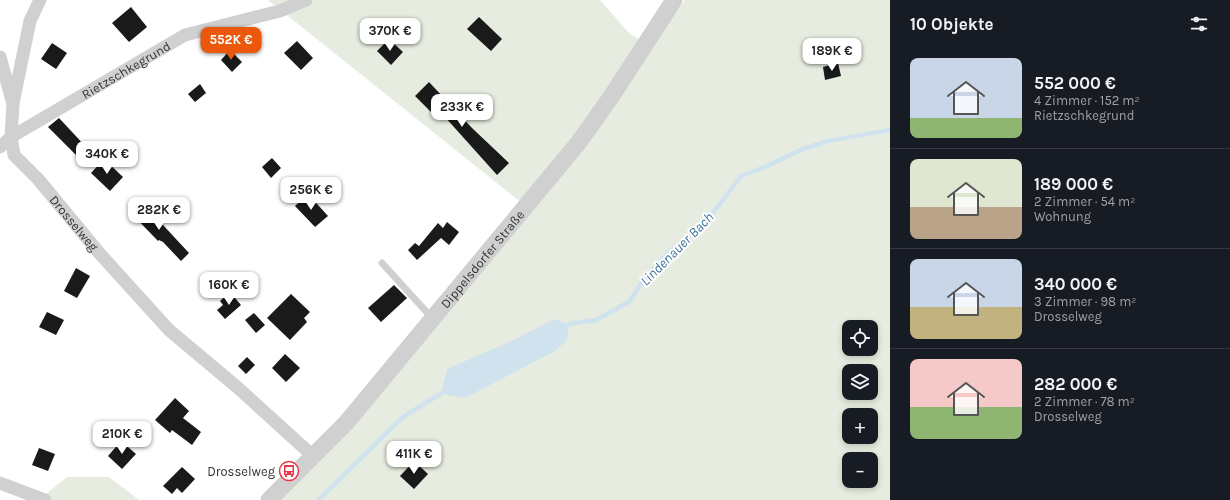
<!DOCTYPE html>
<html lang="de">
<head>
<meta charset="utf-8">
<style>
  :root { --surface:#171b24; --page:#242831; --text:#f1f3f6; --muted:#9ea1a6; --line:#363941; --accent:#ea580c }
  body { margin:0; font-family:Karla,sans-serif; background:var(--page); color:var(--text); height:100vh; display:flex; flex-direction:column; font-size:15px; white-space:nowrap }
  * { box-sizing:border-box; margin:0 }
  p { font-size:13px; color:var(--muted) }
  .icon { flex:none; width:22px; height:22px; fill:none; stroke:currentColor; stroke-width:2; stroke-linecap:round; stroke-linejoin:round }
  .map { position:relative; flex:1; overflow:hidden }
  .details { display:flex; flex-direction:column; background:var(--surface); width:340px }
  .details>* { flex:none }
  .tools { position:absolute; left:842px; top:320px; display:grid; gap:8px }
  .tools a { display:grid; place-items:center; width:36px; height:36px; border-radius:8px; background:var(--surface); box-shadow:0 2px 6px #0003; font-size:20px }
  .price { position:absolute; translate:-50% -34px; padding:0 9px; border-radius:8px; background:#fff; color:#222; font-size:13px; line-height:26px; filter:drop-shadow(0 1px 2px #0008) }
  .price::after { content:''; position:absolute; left:50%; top:24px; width:12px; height:9px; margin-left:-6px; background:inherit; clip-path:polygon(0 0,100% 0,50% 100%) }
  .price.on { background:var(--accent); color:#fff }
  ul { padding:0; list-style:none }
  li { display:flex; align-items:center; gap:12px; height:100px; padding:0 20px }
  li+li { border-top:1px solid var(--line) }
  li span { display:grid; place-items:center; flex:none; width:112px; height:80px; border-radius:8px; color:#555 }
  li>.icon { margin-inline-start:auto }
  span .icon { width:48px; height:48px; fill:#fffc; stroke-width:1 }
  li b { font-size:17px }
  h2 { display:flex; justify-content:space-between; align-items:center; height:48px; padding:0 20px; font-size:17px }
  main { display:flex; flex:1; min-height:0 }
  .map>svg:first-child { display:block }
  .green { fill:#e6ecdf; fill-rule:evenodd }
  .water { fill:#cfe2ee }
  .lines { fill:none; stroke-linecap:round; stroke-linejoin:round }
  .stream { stroke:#cfe2ee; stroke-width:4.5 }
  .building { fill:#1a1a1a }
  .service { stroke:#d0d0d0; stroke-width:7 }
  .minor { stroke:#d0d0d0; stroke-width:13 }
  .tertiary { stroke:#d0d0d0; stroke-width:17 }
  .labels { text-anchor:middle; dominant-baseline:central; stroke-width:4; stroke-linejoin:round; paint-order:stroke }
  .street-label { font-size:13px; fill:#333; stroke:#fff }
  .poi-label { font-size:13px; fill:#333; stroke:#fff; text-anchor:end }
  .water-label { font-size:14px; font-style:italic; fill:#3f7597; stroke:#fff }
</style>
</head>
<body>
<main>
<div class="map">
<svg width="890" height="500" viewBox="0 0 890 500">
  <rect width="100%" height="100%" fill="#fff"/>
  <!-- green -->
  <g class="green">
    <path d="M268,0H600L630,34L642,41L614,85L523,204Z"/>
    <path d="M685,0H890V500H276L581,144ZM849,327H871V349H849ZM849,371H871V393H849ZM849,415H871V437H849ZM849,459H871V481H849Z"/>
    <path d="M67,477H109L139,500H39Z"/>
  </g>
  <!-- water -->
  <path class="water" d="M554,319L569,324L567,340L555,351L465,398L441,394L447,369L512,341Z"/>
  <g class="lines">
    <!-- stream -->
    <g class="stream">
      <path d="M564,327L569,324L596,320L629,302L644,279L670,251L704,225L741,176L765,167L803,149L828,141L890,130"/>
      <path d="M318,500L403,417L445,391"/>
    </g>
  </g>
  <!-- building -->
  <g class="building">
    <path d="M131,7L147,27L129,42L112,23Z"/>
    <path d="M479,17L502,39L491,51L467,29Z"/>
    <path d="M389,39L403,52L391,65L377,51Z"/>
    <path d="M297,41L313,58L301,70L284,53Z"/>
    <path d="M52,43L67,53L56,69L41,59Z"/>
    <path d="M230,50L242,62L232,72L221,60Z"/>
    <path d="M838,63L841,76L825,80L823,67Z"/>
    <path d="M429,82L472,128L509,163L497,175L436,107L431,112L415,96Z"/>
    <path d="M200,84L206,93L195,102L188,94Z"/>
    <path d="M59,118L87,148L77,156L48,127Z"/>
    <path d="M272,158L281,168L271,178L262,167Z"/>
    <path d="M104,159L123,177L110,191L91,173Z"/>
    <path d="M308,194L328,216L315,227L295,206Z"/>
    <path d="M142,203L152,213L150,215L163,225L189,253L181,261L163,242L159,240L158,241L131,213Z"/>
    <path d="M447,222L459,232L449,245L441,238L417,260L408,250L415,243L419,246L438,223L443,228Z"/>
    <path d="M76,268L90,276L77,298L64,291Z"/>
    <path d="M394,285L407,298L381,322L368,308Z"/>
    <path d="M230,292L241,305L225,319L217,310L223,305L220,301Z"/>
    <path d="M291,294L310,312L304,318L307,322L290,340L267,318Z"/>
    <path d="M47,312L64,320L56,335L39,327Z"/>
    <path d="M254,313L265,325L256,333L245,320Z"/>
    <path d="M285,354L300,368L286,382L272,368Z"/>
    <path d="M247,357L255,365L246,374L238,366Z"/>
    <path d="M175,398L189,411L183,418L201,432L192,445L172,430L170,433L155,420Z"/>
    <path d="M121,441L136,454L122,469L108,456Z"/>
    <path d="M39,448L55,454L48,471L32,465Z"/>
    <path d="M414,461L428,474L414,489L400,476Z"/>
    <path d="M182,467L195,479L182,493L177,488L172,494L163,486Z"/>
  </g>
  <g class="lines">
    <!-- service -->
    <path class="service" d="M382,263L433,319"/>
    <!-- minor -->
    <g class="minor">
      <path id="s1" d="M0,57L13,104L11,137L14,155L38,179L100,254L169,330L237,387L313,456"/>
      <path d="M13,103L30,21L40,0"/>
      <path id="s2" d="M0,147L11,137L185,35L280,11L306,0"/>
      <path d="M0,483L45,500"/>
    </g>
    <!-- tertiary -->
    <path class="tertiary" id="s3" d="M269,500L346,423L579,142L611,97L674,0"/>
  </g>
  <!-- icons -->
  <defs>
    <symbol id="bus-ring" viewBox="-11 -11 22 22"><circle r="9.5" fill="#fff" stroke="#e63946" stroke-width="1.5"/><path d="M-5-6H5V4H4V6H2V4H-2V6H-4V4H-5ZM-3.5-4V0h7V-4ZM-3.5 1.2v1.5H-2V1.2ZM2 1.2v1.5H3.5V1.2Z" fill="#e63946"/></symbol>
  </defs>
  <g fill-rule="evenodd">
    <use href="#bus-ring" x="278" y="460" width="22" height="22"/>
  </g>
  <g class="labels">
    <!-- street labels -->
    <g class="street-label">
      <text stroke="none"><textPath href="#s2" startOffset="148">Rietzschkegrund</textPath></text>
      <text stroke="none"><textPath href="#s1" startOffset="191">Drosselweg</textPath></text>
      <text stroke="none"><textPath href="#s3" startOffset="322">Dippelsdorfer Straße</textPath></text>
    </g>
    <!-- poi labels -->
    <g class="poi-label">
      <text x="275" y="471">Drosselweg</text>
    </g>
    <!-- water labels -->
    <g class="water-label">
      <text transform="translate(677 249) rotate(-45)">Lindenauer Bach</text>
    </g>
  </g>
</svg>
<div class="tools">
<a><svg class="icon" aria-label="locate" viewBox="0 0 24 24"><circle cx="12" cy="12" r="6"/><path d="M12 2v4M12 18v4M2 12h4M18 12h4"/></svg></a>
<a><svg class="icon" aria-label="layers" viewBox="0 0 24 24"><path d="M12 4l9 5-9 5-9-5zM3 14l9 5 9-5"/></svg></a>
<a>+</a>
<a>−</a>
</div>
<b class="price" style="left:390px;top:52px">370K €</b>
<b class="price on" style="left:231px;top:61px">552K €</b>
<b class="price" style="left:832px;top:72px">189K €</b>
<b class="price" style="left:462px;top:128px">233K €</b>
<b class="price" style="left:107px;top:175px">340K €</b>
<b class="price" style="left:311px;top:211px">256K €</b>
<b class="price" style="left:159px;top:231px">282K €</b>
<b class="price" style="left:229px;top:306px">160K €</b>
<b class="price" style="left:122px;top:455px">210K €</b>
<b class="price" style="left:414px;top:475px">411K €</b>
</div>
<section class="details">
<h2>10 Objekte<svg class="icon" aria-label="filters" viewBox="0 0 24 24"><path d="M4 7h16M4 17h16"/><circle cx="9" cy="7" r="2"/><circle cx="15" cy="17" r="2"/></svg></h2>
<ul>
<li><span style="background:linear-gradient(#c9d6e8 75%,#8fb573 0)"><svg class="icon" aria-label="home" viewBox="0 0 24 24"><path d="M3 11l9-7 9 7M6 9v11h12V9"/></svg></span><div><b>552 000 €</b><p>4 Zimmer · 152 m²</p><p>Rietzschkegrund</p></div></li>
<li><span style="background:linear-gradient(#dfe7d0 60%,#b9a48a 0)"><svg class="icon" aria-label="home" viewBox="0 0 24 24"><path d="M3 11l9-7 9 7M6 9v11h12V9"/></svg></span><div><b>189 000 €</b><p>2 Zimmer · 54 m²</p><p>Wohnung</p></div></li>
<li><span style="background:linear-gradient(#c9d6e8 60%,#c2b280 0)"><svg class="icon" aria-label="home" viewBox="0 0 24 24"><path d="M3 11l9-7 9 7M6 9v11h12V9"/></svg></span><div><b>340 000 €</b><p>3 Zimmer · 98 m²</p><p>Drosselweg</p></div></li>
<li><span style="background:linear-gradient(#f6c9c9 60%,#8fb573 0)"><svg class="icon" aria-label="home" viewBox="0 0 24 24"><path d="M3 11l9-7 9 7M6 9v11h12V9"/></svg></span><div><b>282 000 €</b><p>2 Zimmer · 78 m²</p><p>Drosselweg</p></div></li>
</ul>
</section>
</main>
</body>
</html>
